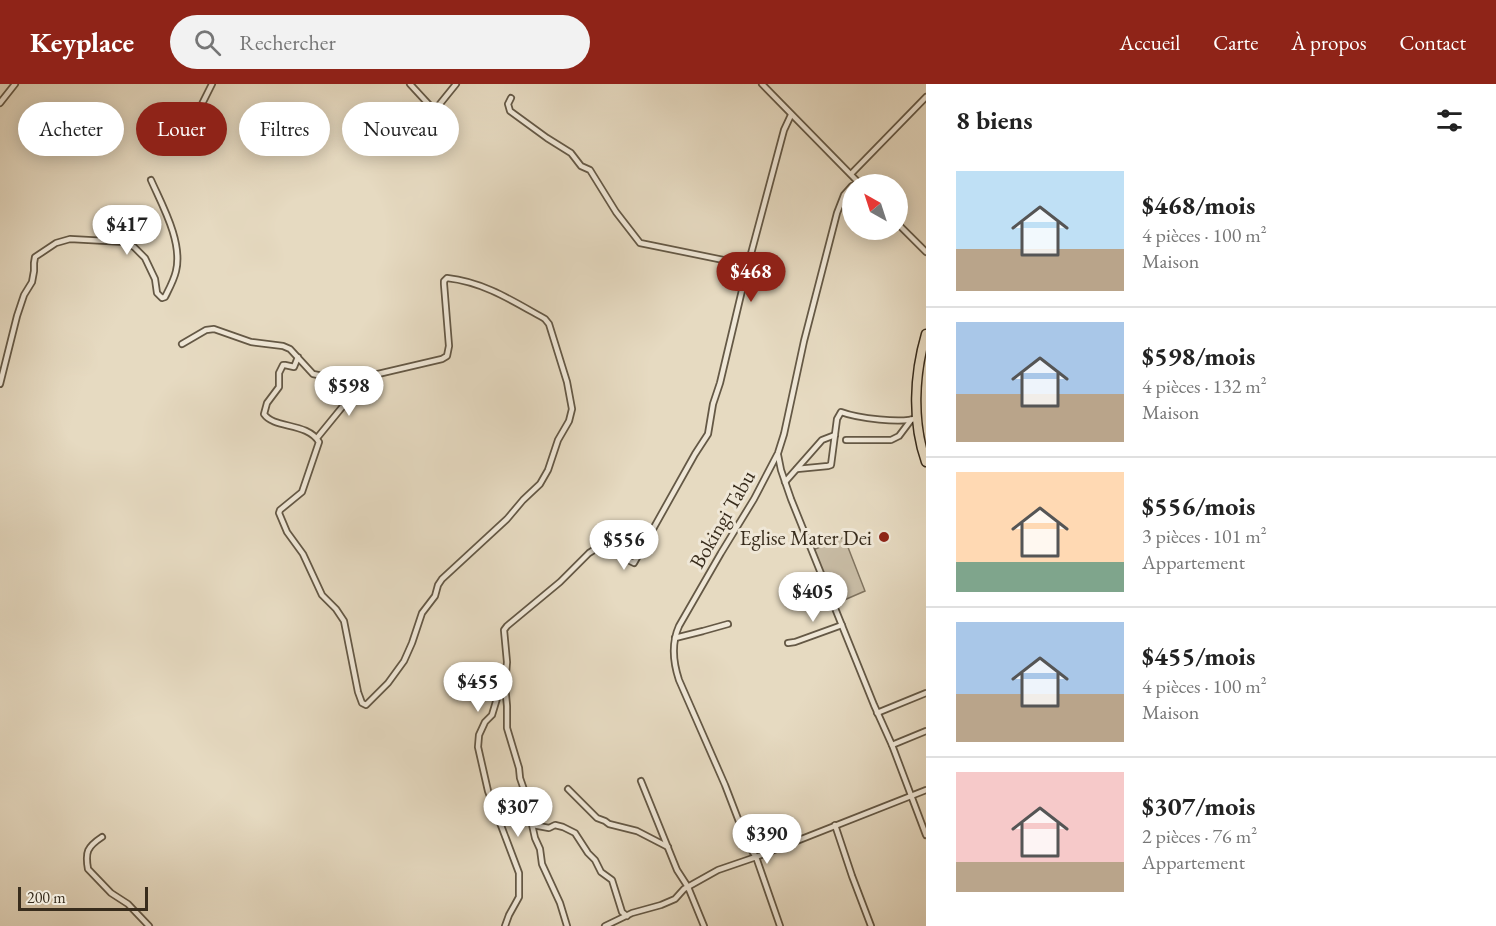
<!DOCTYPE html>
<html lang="fr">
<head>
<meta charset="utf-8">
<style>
  :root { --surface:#fff; --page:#f2f2f2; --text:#222; --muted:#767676; --line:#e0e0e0; --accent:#8f2418 }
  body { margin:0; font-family:"EB Garamond",serif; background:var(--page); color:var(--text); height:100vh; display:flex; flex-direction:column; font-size:22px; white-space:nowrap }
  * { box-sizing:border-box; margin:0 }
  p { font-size:20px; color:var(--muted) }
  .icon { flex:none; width:33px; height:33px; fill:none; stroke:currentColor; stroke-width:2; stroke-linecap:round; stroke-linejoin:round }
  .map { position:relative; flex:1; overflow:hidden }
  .panel { display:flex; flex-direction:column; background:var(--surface); width:570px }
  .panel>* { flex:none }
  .top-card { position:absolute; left:18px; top:18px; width:570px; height:54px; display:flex; gap:12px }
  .needle { width:39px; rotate:321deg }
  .buttons { position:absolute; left:842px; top:90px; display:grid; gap:12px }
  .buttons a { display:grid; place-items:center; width:66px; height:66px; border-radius:50%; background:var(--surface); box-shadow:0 3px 15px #0003; font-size:30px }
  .scale { position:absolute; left:18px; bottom:15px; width:130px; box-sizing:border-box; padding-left:6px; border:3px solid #382c1c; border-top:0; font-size:16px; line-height:21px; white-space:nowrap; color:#382c1c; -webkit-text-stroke:4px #efe7d7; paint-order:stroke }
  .price { position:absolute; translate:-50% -51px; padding:0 14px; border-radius:21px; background:#fff; color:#222; font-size:20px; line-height:39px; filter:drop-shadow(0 2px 3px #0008) }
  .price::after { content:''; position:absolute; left:50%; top:36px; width:18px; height:14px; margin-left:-9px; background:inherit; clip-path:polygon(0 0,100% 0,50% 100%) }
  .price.on { background:var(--accent); color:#fff }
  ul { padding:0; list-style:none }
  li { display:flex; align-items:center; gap:18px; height:150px; padding:0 30px }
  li+li { border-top:2px solid var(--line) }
  li span { display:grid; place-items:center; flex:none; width:168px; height:120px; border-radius:0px; color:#555 }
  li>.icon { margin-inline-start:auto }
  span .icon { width:72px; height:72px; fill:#fffc; stroke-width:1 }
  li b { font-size:26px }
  h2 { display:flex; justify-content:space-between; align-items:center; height:72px; padding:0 30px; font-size:26px }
  .chip { padding:0 21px; border-radius:27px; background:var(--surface); box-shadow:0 3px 15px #0003; font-size:21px; line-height:54px }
  .chip.on { background:var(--accent); color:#fff }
  header { display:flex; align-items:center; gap:36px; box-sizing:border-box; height:84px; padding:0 30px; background:var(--accent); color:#fff }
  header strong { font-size:28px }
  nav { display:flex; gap:33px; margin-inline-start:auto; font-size:21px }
  .search { width:420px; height:54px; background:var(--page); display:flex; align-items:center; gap:15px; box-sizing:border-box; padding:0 21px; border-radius:33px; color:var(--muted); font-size:22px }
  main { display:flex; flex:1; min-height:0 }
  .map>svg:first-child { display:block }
  .green { fill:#c8bca5; stroke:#807460; stroke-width:1.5 }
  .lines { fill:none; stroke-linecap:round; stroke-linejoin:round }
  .street-casing { stroke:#645845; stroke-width:8 }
  .highway-casing { stroke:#382c1c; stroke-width:11 }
  .street { stroke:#efe7d7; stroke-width:4.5 }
  .highway { stroke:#e6dac1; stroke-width:8 }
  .poi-dot { fill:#8f2418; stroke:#efe7d7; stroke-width:2 }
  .labels { text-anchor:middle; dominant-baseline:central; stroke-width:6; stroke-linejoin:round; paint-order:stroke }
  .street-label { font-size:21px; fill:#382c1c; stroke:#efe7d7 }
  .poi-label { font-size:21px; fill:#382c1c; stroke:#efe7d7; text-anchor:end }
</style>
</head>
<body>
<header>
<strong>Keyplace</strong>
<div class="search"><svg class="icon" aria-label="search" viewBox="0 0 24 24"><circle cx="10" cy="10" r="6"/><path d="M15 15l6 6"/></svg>Rechercher</div>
<nav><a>Accueil</a><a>Carte</a><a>À propos</a><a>Contact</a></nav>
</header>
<main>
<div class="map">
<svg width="926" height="842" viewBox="0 0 926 842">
  <rect width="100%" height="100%" fill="#e6dac1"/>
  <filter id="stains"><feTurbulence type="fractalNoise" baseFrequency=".00333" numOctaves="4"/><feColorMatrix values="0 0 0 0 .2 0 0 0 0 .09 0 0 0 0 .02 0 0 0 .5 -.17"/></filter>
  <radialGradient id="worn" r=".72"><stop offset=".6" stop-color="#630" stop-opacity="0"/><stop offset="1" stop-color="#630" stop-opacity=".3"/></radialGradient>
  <!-- green -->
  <path class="green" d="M844,453L865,507L835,520L813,466Z"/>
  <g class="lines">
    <defs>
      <g id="street">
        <path d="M410,0L445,38"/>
        <path d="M762,0L860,100"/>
        <path d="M511,14L508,20L510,27L547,54L571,69L581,82L590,86L616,128L640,159L748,181"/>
        <path d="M0,19L15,0"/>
        <path d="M435,26L456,0"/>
        <path d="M180,64L212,0"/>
        <path d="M851,90L926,13"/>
        <path d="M897,139L926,168"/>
        <path d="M182,260L206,246L214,245L251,258L283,262L290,265L313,290L348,297L442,275L447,272L449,262L444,200V197L447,194C484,198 513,217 545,235L549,240L567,298L572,325L569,337L558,356L548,386L540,400L523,416L507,435L442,495L438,501L435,512L422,529L412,559L404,577L388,599L366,621L362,619L358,608L344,537L336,525L322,511L303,470L287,448L279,429L280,426L302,408L319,358C307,338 274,345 264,330L267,319L279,303V289L283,281H285L294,283L298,273"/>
        <path d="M0,300L17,232L24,211L32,198L34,187V179L35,173L56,159L70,155L125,158L134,163L145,174L155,195L157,209L162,214L165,213C169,205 174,196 176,187C183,158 162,121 151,96"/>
        <path d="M317,354L348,316L356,296"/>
        <path d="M846,356H891L899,352L911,336"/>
        <path d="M778,371L781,386L791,415L874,621L892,661L926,751"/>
        <path d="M797,385L828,382L831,381L837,335L841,328C857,334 902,340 917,334"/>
        <path d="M785,398L822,356L835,351"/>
        <path d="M675,554L703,547L728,540"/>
        <path d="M788,559L795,558L842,541"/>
        <path d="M505,602L502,607L498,611L492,631L485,638L479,651L478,663L488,707L519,789V813L509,831L505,842"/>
        <path d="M877,629L926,609"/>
        <path d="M892,661L926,647"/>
        <path d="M641,697L677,786L688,803L704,842"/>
        <path d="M568,705L597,734L605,737L609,740L637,747L668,763"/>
        <path d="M533,741L549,744L555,741L563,743L575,749L588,769L595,776L601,788L612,796L622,828L627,832"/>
        <path d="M835,741L852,792L871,842"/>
        <path d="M102,753C87,763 85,768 88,785L111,809L128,820L149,842"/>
        <path d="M567,842L560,819L542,780L540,765L535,754L531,736L529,730L530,723L520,694L519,684L507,644V622L505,601L507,578L504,546L507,542L560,498L589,469L597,464H604L634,479L695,370L708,350L713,320L720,299L748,181L784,46L791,31"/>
        <path d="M605,842L632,829L661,821L675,815L684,805L718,786L756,773L926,706"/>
        <path d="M780,842L756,773L748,761L725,701L679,596C673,578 671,560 679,542L721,469L754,415L778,369L784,350L804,257L837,129L844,111L852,102"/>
      </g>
      <path id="highway" d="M926,250C914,291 912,338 926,378"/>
    </defs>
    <!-- street casing -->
    <use href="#street" class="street-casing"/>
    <!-- highway casing -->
    <use href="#highway" class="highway-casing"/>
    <!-- street -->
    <use href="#street" class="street"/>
    <!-- highway -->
    <use href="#highway" class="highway"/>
  </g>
  <!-- markers -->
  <circle class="poi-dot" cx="884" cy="453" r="6"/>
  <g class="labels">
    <!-- street labels -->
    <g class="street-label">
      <text transform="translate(722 435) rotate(-60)">Bokingi Tabu</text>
    </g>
    <!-- poi labels -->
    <g class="poi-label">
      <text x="872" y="453">Eglise Mater Dei</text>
    </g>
  </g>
  <rect width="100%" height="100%" filter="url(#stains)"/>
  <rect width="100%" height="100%" fill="url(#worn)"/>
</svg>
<div class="buttons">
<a><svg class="needle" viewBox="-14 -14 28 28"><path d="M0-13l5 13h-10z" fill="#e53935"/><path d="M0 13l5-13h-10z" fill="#767676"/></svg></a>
</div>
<div class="scale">200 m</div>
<b class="price" style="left:127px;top:172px">$417</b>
<b class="price on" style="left:751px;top:219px">$468</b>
<b class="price" style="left:349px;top:333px">$598</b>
<b class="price" style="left:624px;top:487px">$556</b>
<b class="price" style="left:813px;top:539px">$405</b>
<b class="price" style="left:478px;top:629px">$455</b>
<b class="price" style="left:518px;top:754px">$307</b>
<b class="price" style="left:767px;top:781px">$390</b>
<div class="top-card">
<a class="chip">Acheter</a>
<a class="chip on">Louer</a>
<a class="chip">Filtres</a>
<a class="chip">Nouveau</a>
</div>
</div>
<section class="panel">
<h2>8 biens<svg class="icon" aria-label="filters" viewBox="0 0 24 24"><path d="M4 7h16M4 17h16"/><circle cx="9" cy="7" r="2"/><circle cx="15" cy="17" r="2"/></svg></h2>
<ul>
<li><span style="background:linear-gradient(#bfe0f5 65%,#b9a48a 0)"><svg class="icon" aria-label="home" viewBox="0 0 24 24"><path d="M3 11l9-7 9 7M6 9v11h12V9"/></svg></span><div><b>$468/mois</b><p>4 pièces · 100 m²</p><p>Maison</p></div></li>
<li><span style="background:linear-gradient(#a9c7e8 60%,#b9a48a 0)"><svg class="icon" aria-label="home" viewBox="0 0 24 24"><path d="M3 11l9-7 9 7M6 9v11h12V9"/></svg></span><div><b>$598/mois</b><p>4 pièces · 132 m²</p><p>Maison</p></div></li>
<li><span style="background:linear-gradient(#ffd9b3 75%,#7fa58c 0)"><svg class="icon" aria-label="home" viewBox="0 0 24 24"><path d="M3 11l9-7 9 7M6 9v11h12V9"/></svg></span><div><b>$556/mois</b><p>3 pièces · 101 m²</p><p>Appartement</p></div></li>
<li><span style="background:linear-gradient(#a9c7e8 60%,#b9a48a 0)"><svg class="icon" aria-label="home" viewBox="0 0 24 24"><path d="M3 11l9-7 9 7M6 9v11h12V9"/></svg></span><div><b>$455/mois</b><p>4 pièces · 100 m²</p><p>Maison</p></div></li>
<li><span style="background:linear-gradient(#f6c9c9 75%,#b9a48a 0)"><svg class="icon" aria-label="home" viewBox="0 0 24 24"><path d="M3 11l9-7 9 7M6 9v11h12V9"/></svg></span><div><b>$307/mois</b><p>2 pièces · 76 m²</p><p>Appartement</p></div></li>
</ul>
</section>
</main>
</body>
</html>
